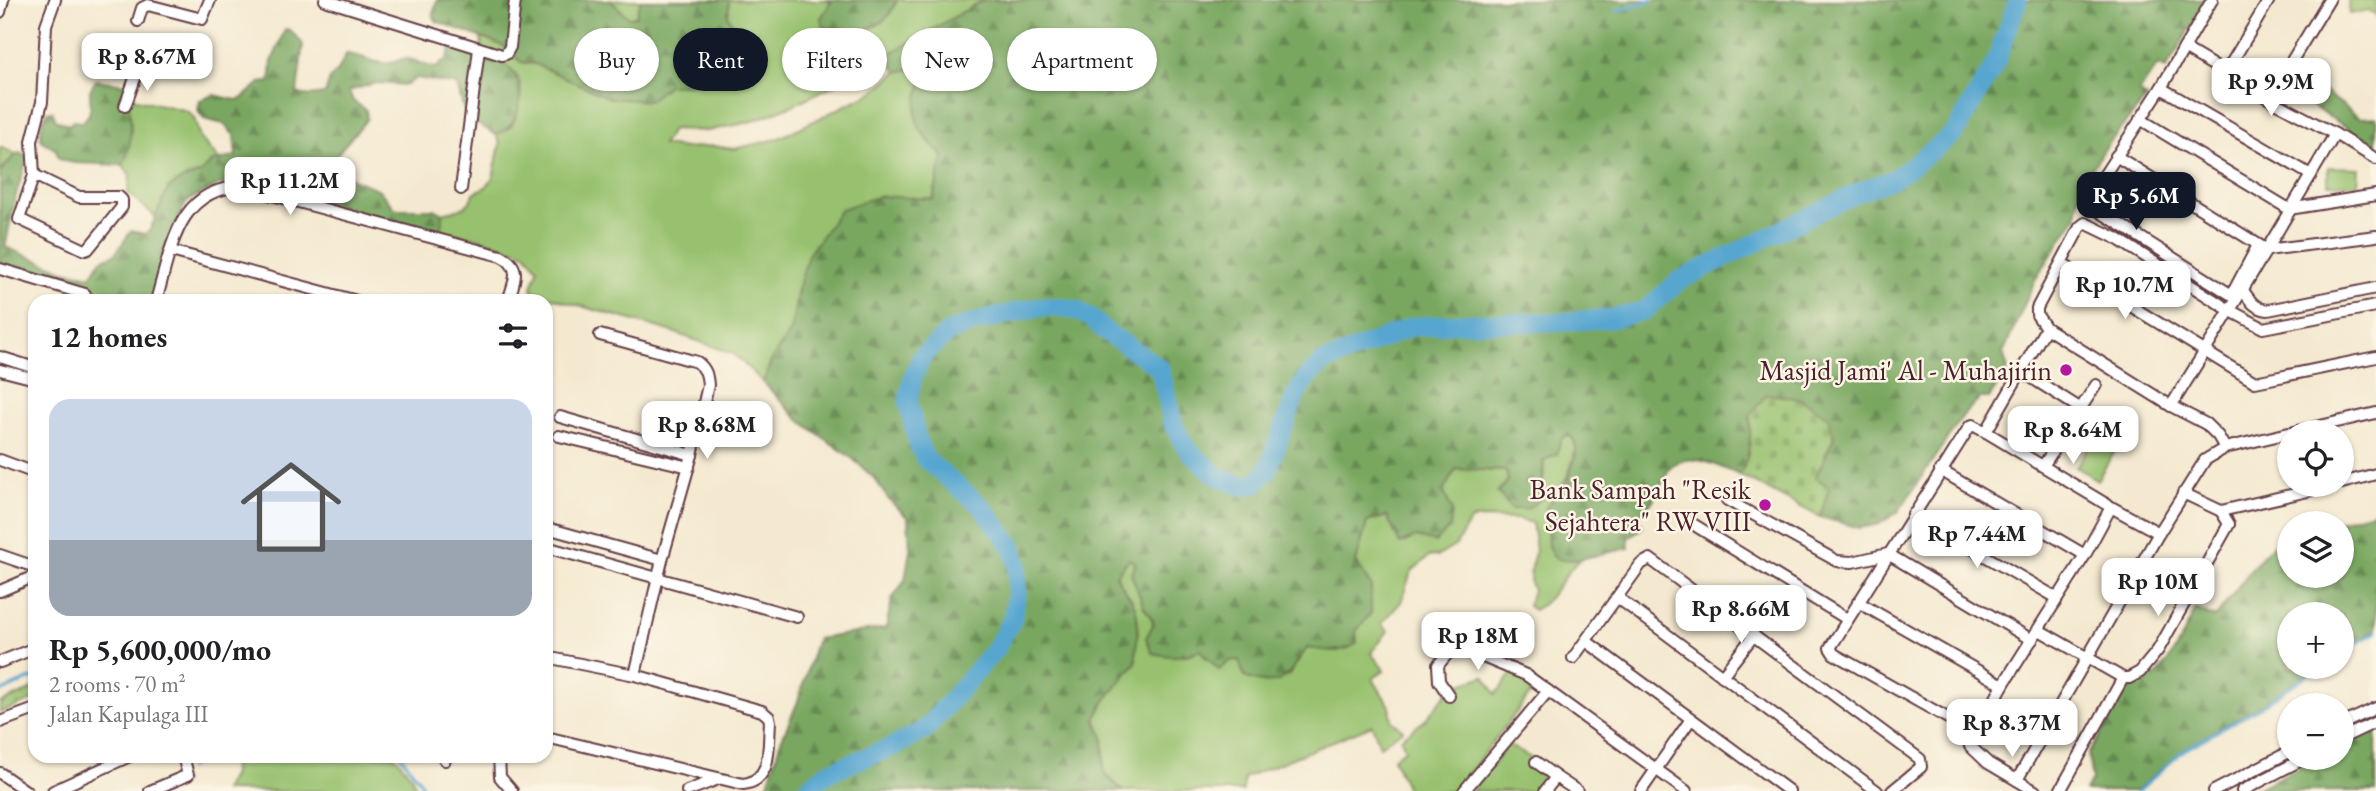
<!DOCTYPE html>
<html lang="en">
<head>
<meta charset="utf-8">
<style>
  :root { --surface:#fff; --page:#f6f6f6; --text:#202124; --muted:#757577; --line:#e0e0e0; --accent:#111827 }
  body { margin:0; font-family:"EB Garamond",serif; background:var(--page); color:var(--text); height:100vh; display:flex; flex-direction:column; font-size:26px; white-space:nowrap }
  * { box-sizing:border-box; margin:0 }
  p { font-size:23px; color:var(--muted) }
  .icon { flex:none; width:38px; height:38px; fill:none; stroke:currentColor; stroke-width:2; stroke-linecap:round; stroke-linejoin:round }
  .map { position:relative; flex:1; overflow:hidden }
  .panel { position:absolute; left:28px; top:294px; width:525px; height:469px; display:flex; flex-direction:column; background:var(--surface); border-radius:21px; box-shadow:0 2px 5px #0004 }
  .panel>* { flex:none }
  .guide { position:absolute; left:574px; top:28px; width:665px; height:63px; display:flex; gap:14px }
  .controls { position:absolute; left:2277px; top:420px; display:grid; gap:14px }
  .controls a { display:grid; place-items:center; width:77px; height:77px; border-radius:50%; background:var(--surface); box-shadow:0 2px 5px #0004; font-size:35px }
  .price { position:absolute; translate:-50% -60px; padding:0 16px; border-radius:14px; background:#fff; color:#222; font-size:23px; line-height:46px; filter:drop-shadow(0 2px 4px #0008) }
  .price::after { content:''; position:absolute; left:50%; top:42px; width:21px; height:16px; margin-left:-10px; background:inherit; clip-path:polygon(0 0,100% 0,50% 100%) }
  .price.selected { background:var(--accent); color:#fff }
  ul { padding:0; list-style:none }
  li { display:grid; align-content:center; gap:14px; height:371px; padding:0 21px }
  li+li { border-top:2px solid var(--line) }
  li span { display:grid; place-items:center; height:217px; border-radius:21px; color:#555 }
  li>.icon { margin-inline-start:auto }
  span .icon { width:126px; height:126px; fill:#fffc; stroke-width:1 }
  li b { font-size:30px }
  h2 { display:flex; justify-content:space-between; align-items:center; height:84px; padding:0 21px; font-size:30px }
  .pill { padding:0 24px; border-radius:32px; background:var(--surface); box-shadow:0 2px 5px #0004; font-size:24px; line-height:63px }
  .pill.selected { background:var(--accent); color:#fff }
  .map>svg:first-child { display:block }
  .green { fill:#97c16e; stroke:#70704c; stroke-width:2 }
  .forest { fill:url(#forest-firs); stroke:#626346; stroke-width:2 }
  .cemetery { fill:url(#cemetery-stones); stroke:#70704c; stroke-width:2 }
  .garden { fill:url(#garden-dots); stroke:#70704c; stroke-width:2 }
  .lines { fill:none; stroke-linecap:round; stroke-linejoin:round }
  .stream { stroke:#56a6d0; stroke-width:3.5 }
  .river { stroke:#56a6d0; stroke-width:19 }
  .minor-casing { stroke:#643d44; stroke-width:14 }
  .minor { stroke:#fff; stroke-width:10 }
  .poi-dot { fill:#b5179e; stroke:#fcf5e5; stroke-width:2.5 }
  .labels { text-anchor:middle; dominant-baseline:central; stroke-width:5; stroke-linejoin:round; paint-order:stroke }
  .poi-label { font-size:28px; fill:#4a1f2b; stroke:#fcf5e5; text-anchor:end }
</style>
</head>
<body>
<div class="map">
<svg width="2376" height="791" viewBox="0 0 2376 791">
  <defs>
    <pattern id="forest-firs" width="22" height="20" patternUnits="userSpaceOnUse" patternTransform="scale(1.75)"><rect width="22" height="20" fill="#79a761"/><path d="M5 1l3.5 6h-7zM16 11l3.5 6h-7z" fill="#658750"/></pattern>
    <pattern id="cemetery-stones" width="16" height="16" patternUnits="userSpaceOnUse" patternTransform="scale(1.75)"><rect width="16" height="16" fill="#97c16e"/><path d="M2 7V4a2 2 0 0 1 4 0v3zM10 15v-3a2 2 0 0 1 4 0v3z" fill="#84a55f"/></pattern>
    <pattern id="garden-dots" width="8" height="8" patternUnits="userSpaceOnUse" patternTransform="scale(1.75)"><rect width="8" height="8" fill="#97c16e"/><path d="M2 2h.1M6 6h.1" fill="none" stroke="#84a55f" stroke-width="1.8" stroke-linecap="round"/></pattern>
  </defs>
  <rect width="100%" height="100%" fill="#fcf5e5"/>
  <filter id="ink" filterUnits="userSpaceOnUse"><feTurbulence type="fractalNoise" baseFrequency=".0143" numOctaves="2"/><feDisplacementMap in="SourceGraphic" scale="14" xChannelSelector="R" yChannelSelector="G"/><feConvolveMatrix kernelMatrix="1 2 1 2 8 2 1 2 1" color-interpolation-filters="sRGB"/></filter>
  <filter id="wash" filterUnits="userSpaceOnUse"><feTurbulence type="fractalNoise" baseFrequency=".00686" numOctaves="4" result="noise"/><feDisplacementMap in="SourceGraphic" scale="28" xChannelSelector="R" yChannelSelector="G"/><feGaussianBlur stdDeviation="1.57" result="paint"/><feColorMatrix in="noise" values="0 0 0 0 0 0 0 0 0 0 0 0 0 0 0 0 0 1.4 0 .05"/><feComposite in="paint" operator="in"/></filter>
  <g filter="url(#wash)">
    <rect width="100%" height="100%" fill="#f4e9d0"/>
    <!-- green -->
    <g class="green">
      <path d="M610,0H641L636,17H628Z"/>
      <path d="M729,0H827L831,2L824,27C858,31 881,36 897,0H984L886,56L875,65L793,105L750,122L707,131L673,129L662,145L685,148L714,146L734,149L777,139L873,92L897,72L910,69L924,74C913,116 910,125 944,156L933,199L880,197L798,290L791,331L773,357L763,382L734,354L667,330L563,301L531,290L538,269L526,253L478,238L439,232L443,222L442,213L463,208L469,203L474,193L486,187L493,178L500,144L496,135C503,132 509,130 513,123C519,111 525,86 516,75C509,66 492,61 483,56L481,38L502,45L521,62L668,85H688L716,72H737L757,57L728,17Z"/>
      <path d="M2348,0H2376V16L2369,10L2350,14Z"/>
      <path d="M128,97L187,111L194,118L200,138L219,160L212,162L201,173L185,178L163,199L156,217L128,193L130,175L123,165L131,130Z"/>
      <path d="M0,147L16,154L0,172Z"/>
      <path d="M2328,167L2359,168L2358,185L2328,184Z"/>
      <path d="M2106,419L2127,432L2097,480L2076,467Z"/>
      <path d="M1568,434L1575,441C1576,468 1562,487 1546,507L1570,560L1580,559C1562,575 1555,598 1534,610L1528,606L1533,590L1530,583L1531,566L1536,550L1532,523L1518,519L1478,518L1470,521L1456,545L1438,556H1429L1411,572L1401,602L1381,624L1388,631L1371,653L1384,670L1373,679L1390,707L1392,721L1403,730L1380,746L1372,725L1244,778L1243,791H1123L1104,773L1103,737L1095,720L1104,702L1136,662C1135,642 1143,618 1131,599C1125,589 1121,587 1116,574L1129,559L1136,564L1131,573L1144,607L1152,619L1153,625L1146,638L1187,655L1200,650L1207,659L1239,660L1289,675L1307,648L1338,651L1356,631L1371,586L1356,562L1367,522L1387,516L1452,510L1443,491L1456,469L1506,471L1508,481L1498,492L1542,498C1545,468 1539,453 1568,434Z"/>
      <path d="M1513,672L1531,686L1532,692L1455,791H1408L1393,758L1405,750L1401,738L1424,721L1452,687L1484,676L1496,694Z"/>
      <path d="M1508,745L1531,758V766L1545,774V779L1535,791H1472Z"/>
      <path d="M232,756H395L411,776L417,791H224L233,774Z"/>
    </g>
    <!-- forest -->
    <g class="forest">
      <path d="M437,0H610L628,17L636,16L641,0H729L728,17L757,57L755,67L746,71L716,72L688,85H668L649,101L609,98L535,64L521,62L502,45L436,21L433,14Z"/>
      <path d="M827,0H897C882,37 857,30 824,27L821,18L831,2Z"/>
      <path d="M984,0H2207L2166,69L2158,65L2139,92L2147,98C2123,126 2074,178 2077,216L2035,280L2003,353L2008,369L1989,398H1980L1964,414L1898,512L1879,524L1860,528L1820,517L1828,487L1815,478L1834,438L1750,414C1751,437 1751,455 1740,475C1721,468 1689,449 1671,467C1664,474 1661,489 1655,497C1650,506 1643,510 1639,519L1643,527L1628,538L1629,548L1580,559L1560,560L1553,556L1548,546L1546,507L1566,483L1576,456L1575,441L1568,434L1561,439L1557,454L1543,461L1542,498L1527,509H1512L1497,492L1508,481L1506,471L1456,469L1443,491L1452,510L1450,528L1435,542L1416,537L1400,544L1387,516L1367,522L1356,562L1371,586V613L1356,631L1357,643C1341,655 1325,650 1307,648C1286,678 1282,691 1244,677L1239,660L1230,661L1219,670L1200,650C1182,658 1170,657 1152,653L1146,638L1153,625L1152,619L1144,607L1131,573L1136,564L1129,559L1116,575C1121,588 1125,589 1131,599C1143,619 1135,642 1136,662L1104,702L1095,720L1103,736L1104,773L1123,791H766L780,743L797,704L817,639L886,628L892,599L905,580L910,549L908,518L889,500L873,477L853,459L798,419L763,382L773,357L791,331L798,290L808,255L841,209L880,196L933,199L943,156C910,123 912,118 924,74L910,69L897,72L886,56Z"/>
      <path d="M285,29L290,30L303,44L297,93C306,97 315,95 325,94L330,78L338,71L346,54C361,54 375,65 390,63C399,62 398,57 410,59C420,61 427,67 436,68L447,59L452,45L508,66C527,86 523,125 496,135L466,117L457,85L416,78L407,85L375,83L349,91L353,101L366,110L367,119L332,160L330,170L378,189L395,209H434L442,213L443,222L439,232L397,224L267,183L250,182L220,184L187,201L171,234L152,301H105L98,291L59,282L22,268L0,264V172L16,154L21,153L27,159L16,195L5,247L64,271L91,276L101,260L115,254L131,231L146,234L150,230L168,189L177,182L201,173L212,162L236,156L234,135L224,124L204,119L198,111L200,100L214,95L236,100L241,99L260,83L269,82C273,74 270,65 273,58C278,48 281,40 285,29Z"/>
      <path d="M96,80L125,84C131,107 135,143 123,165L74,163L59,159L56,150L41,140V126L47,112L52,111L56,120L69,125L73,121L82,122C95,112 89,103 90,90Z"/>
      <path d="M2317,86L2360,118L2376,117V145L2308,104Z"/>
      <path d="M2376,511V629L2342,651V614H2289V667H2317L2260,705L2184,749L2136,791H2085L2092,780L2088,754L2109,722L2124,693L2135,683L2149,680L2159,673L2176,649L2196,609L2215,618C2238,588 2257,556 2287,533L2289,537V576H2342V523H2331Z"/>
      <path d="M2376,727V791H2253L2316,758H2342V744Z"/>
    </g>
    <!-- cemetery -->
    <path class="cemetery" d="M1767,394L1801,399L1829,418L1834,437L1815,478L1829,487L1820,517L1740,475C1751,455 1751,437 1750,414Z"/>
    <!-- garden -->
    <path class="garden" d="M35,688V699L0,713V703Z"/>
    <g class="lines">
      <!-- stream -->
      <g class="stream">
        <path d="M1617,11L1652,0"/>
        <path d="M2342,652L2376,632"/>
        <path d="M0,692L35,677"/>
        <path d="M190,756V768"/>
        <path d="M401,756L421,783L423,791"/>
        <path d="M166,791L183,782"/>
        <path d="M2138,791L2184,750L2260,707L2319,667"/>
      </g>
      <!-- river -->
      <path class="river" d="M804,791L827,773L894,746L925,730L996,648L1012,620L1017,592V563L1012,546L982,507L925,459L917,440L908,401L913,376L922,356L949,332L976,322L1038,307H1057L1076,310L1092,319L1106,332L1160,368L1173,424L1186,448L1217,476L1242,486L1256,483L1267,471L1295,397L1307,377L1322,363L1411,327L1462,323L1561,322L1615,318L1644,311L1680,280L1861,191L1895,178L1954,134L1995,64L2018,0"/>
    </g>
  </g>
  <g filter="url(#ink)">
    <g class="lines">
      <defs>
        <g id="minor">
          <path d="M325,0L502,55L506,54L510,47L515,0"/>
          <path d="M2212,0L2161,88L2086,203L2230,294H2232L2258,245"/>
          <path d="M0,12L3,0"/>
          <path d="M138,21L142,8L148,5L202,19L210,0"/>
          <path d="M2184,48L2271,100L2335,134L2376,159"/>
          <path d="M2226,72L2269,0"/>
          <path d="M2161,88L2311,175"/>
          <path d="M2269,98L2329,0"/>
          <path d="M125,106L138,70"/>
          <path d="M2140,119L2289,209L2376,195"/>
          <path d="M2116,156L2267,250L2376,236"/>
          <path d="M34,175L79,197H119L122,200V207L88,249L85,250L19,219L34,175L32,141L42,102L46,25L55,0"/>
          <path d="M461,189L479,49"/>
          <path d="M171,251L357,301"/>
          <path d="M2062,264L2255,382L2376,357"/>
          <path d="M0,269L85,294"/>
          <path d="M2243,290C2250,301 2254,308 2268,310L2376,288"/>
          <path d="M156,301C171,251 177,187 242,187L501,256C523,267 514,282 508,301"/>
          <path d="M600,335L697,362C706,369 707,374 708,385L692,455L662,560L635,675"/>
          <path d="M0,357L35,368"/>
          <path d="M0,370L35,379"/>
          <path d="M2021,371L2081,409"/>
          <path d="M2171,406C2227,316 2282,225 2335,134"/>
          <path d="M560,417L692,455"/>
          <path d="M1986,432L2046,328"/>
          <path d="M2294,432L2376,413"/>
          <path d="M559,436L689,467"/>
          <path d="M2225,448L2218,436L2206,424L2171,406L2046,328L2037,315V308L2080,227L2085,223L2116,238L2231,311L2263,328L2376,306"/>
          <path d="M0,460L35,473"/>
          <path d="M2043,466L2096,385"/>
          <path d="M1940,470L2085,555"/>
          <path d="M2342,483L2376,474"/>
          <path d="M1727,500L1837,561L1852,562L1888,554L2032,640"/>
          <path d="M2221,511L2334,485"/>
          <path d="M1913,514L2057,598"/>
          <path d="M1683,518L1847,619"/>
          <path d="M547,528L662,560"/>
          <path d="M546,547L797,617"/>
          <path d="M0,555L35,567"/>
          <path d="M0,591L35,576"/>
          <path d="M1618,598L1877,791"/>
          <path d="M1858,602L2003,685"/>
          <path d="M2039,630L2123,678H2129L2140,672L2158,650L2229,524L2221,511L2183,493"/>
          <path d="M1586,641L1789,791"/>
          <path d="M546,657L635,675L762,711L769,717L770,722C768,746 773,781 743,784L546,737"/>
          <path d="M1573,658L1641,564L1650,559L1920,759L1921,767L1892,791"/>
          <path d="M0,662L35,648"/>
          <path d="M1722,676L1754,635"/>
          <path d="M1449,696L1439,681L1438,665L1449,652L1466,650L1526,675L1686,791"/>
          <path d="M0,722L35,709"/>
          <path d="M2342,724L2376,708"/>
          <path d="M1976,734L1834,654L1830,648L1970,426L1973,425L1986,432L2111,507L2159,533"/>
          <path d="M2342,738L2376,722"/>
          <path d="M443,756L445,760"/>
          <path d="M499,756L500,777L512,791"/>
          <path d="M1536,762L1556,777"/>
          <path d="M0,773L26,791"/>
          <path d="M2017,780L2159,533L2205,460L2225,448L2289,433"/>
          <path d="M53,791L130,756"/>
          <path d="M150,791L188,775L183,756"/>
          <path d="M687,791L718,779"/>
          <path d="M1464,791L1548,691"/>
          <path d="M1545,791L1556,777L1577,791"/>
          <path d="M1641,791L1691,719"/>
          <path d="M2035,791L1988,763L1970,746L2003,685L2085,555L2111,507"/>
          <path d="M2060,791L2123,678"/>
          <path d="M2214,791L2289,752"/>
          <path d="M2242,791L2305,758"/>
        </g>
      </defs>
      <!-- minor casing -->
      <use href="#minor" class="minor-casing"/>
      <!-- minor -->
      <use href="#minor" class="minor"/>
    </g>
  </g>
  <!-- markers -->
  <g class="poi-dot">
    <circle cx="2066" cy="370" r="7"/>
    <circle cx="1765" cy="505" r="7"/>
  </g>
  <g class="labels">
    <!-- poi labels -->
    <g class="poi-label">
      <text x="2052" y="370">Masjid Jami' Al - Muhajirin</text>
      <text x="1751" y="489">Bank Sampah "Resik<tspan x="1751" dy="32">Sejahtera" RW VIII</tspan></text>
    </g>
  </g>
</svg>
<div class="controls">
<a><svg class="icon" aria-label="locate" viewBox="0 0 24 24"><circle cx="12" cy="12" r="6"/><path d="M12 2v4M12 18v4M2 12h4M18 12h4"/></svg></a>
<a><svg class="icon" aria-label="layers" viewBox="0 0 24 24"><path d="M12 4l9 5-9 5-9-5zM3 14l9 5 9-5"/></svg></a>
<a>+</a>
<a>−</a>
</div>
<b class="price" style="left:147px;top:93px">Rp 8.67M</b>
<b class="price" style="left:2271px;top:118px">Rp 9.9M</b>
<b class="price" style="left:290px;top:217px">Rp 11.2M</b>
<b class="price selected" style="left:2136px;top:232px">Rp 5.6M</b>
<b class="price" style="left:2125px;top:321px">Rp 10.7M</b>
<b class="price" style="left:707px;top:461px">Rp 8.68M</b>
<b class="price" style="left:2073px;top:466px">Rp 8.64M</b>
<b class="price" style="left:1977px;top:570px">Rp 7.44M</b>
<b class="price" style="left:2158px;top:618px">Rp 10M</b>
<b class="price" style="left:1741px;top:645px">Rp 8.66M</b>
<b class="price" style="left:1478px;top:672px">Rp 18M</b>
<b class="price" style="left:2012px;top:759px">Rp 8.37M</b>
<div class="guide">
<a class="pill">Buy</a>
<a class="pill selected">Rent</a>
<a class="pill">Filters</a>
<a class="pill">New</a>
<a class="pill">Apartment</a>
</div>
<section class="panel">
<h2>12 homes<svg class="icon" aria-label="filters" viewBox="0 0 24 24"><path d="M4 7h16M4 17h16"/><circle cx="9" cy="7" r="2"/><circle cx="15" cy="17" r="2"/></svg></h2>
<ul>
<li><span style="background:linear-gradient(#c9d6e8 65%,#9aa5b1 0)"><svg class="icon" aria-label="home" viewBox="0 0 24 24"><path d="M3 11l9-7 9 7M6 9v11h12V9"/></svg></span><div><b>Rp 5,600,000/mo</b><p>2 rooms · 70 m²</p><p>Jalan Kapulaga III</p></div></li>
</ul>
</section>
</div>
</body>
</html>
